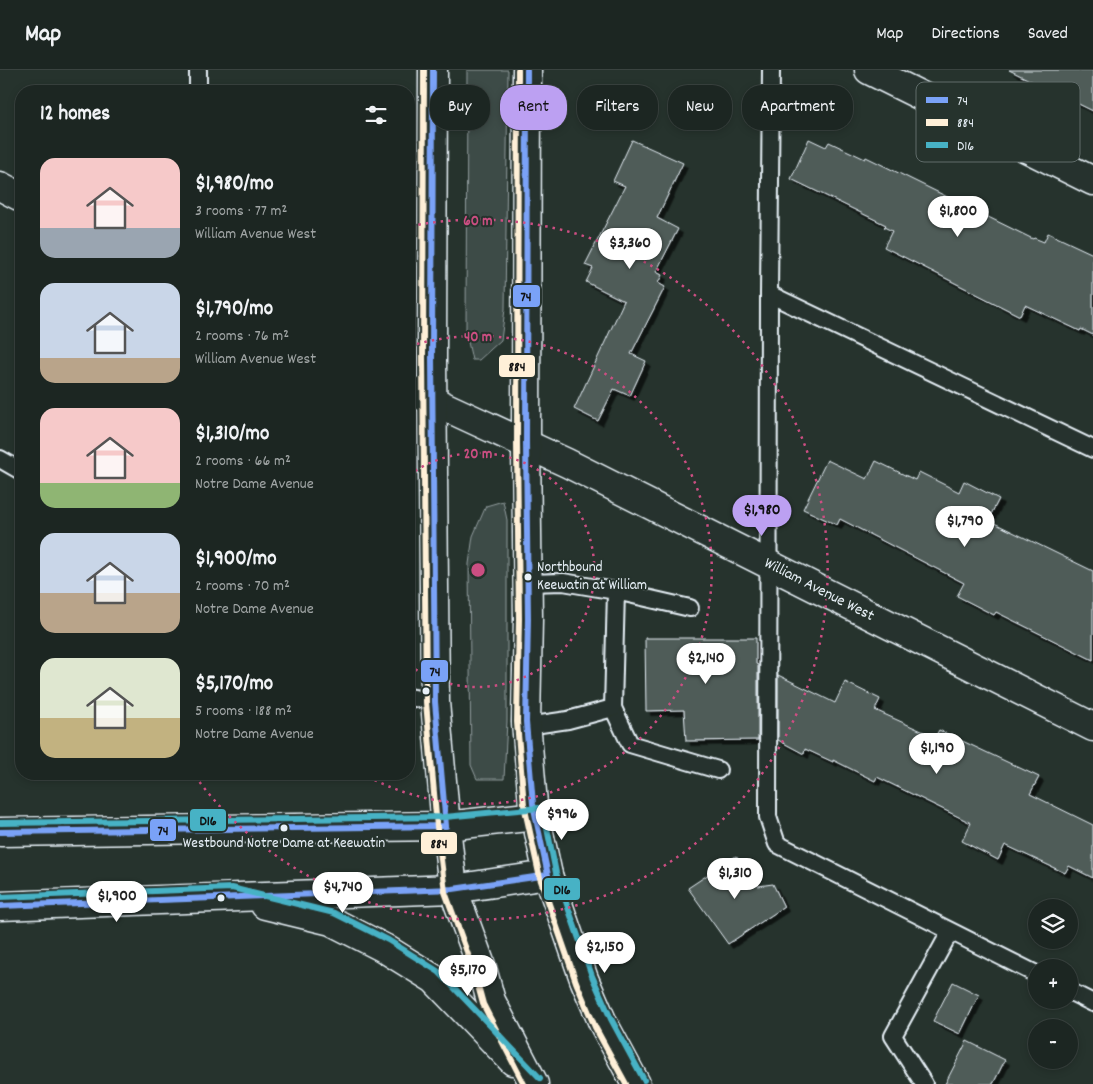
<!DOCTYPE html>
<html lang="en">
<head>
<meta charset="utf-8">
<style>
  :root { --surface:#1c2622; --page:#29322f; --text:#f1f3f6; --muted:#a0a5a5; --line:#3a4340; --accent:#bca0f2 }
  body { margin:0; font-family:Dekko,sans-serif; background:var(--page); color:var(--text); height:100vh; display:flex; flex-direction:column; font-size:19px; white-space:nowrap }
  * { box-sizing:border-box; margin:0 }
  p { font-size:16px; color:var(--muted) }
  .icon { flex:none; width:28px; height:28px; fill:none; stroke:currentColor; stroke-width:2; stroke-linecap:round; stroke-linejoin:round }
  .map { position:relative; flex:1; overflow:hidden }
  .drawer { position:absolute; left:15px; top:15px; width:400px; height:695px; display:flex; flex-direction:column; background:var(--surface); border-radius:20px; box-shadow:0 2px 8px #0003,0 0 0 1px var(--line) }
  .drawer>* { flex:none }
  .hud { position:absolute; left:430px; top:15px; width:475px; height:45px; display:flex; gap:10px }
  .controls { position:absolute; left:1028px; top:829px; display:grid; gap:10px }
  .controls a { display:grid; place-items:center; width:50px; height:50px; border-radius:50%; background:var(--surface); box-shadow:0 2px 8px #0003,0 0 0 1px var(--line); font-size:25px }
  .price { position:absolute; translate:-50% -42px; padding:0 11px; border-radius:18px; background:#fff; color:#222; font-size:16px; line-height:32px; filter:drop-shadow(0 1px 2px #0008) }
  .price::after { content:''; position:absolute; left:50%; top:30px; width:15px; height:11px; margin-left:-8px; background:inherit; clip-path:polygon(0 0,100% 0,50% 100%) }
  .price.on { background:var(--accent); color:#111 }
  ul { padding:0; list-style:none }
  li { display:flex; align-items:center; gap:15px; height:125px; padding:0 25px }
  li span { display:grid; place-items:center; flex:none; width:140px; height:100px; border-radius:15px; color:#555 }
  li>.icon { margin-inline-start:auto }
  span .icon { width:60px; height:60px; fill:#fffc; stroke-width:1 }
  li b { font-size:21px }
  h2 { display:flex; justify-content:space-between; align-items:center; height:60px; padding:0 25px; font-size:21px }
  .tag { padding:0 18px; border-radius:20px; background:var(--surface); box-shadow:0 2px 8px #0003,0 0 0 1px var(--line); font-size:18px; line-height:45px }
  .tag.on { background:var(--accent); color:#111 }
  header { display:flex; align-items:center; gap:30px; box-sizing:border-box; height:70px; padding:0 25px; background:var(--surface); border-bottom:1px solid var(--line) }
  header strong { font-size:24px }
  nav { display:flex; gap:28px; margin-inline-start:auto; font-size:18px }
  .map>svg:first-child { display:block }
  .grass { fill:#3e4b47; stroke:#939ea0 }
  .building { fill:#505c59; stroke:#e8f1f8; filter:url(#shadow) }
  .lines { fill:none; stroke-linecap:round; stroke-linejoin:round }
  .lane-casing { stroke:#e8f1f8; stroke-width:20 }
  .street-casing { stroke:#e8f1f8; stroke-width:31 }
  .secondary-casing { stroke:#e8f1f8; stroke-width:31 }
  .lane { stroke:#26332d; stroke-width:16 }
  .street { stroke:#26332d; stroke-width:28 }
  .secondary { stroke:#26332d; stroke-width:28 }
  .bus-1-casing { stroke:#26332d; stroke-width:10 }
  .bus-2-casing { stroke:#26332d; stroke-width:10 }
  .bus-3-casing { stroke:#26332d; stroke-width:10 }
  .bus-1 { stroke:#7aa2f7; stroke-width:6 }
  .bus-2 { stroke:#fff0d8; stroke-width:6 }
  .bus-3 { stroke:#47b2c5; stroke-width:6 }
  .ring { fill:none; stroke:#cc4e82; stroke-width:2.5; stroke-dasharray:2.5 5 }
  .bus-dot { fill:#e8f1f8; stroke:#26332d; stroke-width:2 }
  .labels { text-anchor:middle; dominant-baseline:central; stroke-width:4; stroke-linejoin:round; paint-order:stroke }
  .bus-label { font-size:15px; fill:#e8f1f8; stroke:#26332d; text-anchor:start }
  .street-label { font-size:16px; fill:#e8f1f8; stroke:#26332d }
  .key { fill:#26332d; stroke:#606c6a; stroke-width:1 }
  .key-label { font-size:14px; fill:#e8f1f8 }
  .centre { fill:#cc4e82; stroke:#26332d; stroke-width:2.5 }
  .ring-label { font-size:15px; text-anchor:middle; font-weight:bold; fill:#cc4e82; stroke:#26332d; stroke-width:4; stroke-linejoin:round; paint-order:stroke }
  .line-badge { stroke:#26332d; stroke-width:2 }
  .pale-badge-label { font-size:14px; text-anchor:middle; font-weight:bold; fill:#111 }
</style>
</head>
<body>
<header>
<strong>Map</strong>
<nav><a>Map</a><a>Directions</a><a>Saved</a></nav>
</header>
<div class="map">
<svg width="1093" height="1014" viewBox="0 0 1093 1014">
  <defs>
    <filter id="shadow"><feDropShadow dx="4.5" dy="4.5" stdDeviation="0" flood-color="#0009"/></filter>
  </defs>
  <rect width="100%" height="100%" fill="#26332d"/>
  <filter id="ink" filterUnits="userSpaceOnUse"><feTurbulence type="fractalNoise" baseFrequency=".02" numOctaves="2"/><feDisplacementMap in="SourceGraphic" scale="10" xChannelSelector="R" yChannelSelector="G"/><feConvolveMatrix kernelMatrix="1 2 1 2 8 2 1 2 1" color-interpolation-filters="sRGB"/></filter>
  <g filter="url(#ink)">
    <!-- grass -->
    <g class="grass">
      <path d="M467,0H508L505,239L501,270L479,290H472L466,263Z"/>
      <path d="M503,431L507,450V651L504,709H477L471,695L469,494L473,466L486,436Z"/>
    </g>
    <!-- building -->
    <g class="building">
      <path d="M1009,0H1093V41Z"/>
      <path d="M809,69L826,77L829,72L865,89L866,87L1033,169L1034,168L1044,172L1048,163L1093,184V265L1081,259L1080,261L1025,235L1020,246L884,177L892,161L884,157L886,155L791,109Z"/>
      <path d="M632,70L683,93L657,148L678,159L656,202L662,205L658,213L665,217L631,284L646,291L630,326L614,319L598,351L574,339L624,231L586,212L593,198L585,195L625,116L613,111Z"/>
      <path d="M827,390L867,409L876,391L915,410L919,402L959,422L964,411L999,429L988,450L1093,501V590L996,542L994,545L957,526L964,513L840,449L837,455L803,439Z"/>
      <path d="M645,568H756V594L758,595V670L686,671L684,640L646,641Z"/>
      <path d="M778,605L835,633L845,612L880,629L875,640L935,667L939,660L1039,707L1030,724L1093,755V808L1069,796L1065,803L1005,775L998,790L962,771L971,753L877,707L875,711L833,690V692L805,679L804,684L778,670Z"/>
      <path d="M736,786L758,816L773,814L784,837L728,874L688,818Z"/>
      <path d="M953,912L979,925L960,964L933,951Z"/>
      <path d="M967,971L1005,990L993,1014H945Z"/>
    </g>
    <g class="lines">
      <defs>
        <g id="lane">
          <path d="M771,0L769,224L1093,379"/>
          <path d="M198,21V0"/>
          <path d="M769,224L768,747L777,774L1036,904"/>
          <path d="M0,389L21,401"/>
          <path d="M616,521L690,538"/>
          <path d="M409,627L435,632"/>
          <path d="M613,638L630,674L718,700"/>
          <path d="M527,656L568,650L613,638L616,521L563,512L528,513"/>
          <path d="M1069,921L1093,933"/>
          <path d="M924,1014L893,966L950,862"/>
        </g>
        <g id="street">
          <path d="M869,0L1093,111"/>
          <path d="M0,116L21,127"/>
          <path d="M409,320L567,393L1093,657"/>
        </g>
        <g id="secondary">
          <path d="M433,0L432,288L435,632L446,756L453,819L482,898L491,931L534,1014"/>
          <path d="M527,0L526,373L528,549L526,652L533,734L548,805L584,909L603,953L636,1014"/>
          <path d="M0,762L446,756L536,746"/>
          <path d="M265,835L331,851L384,878L434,909L513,991"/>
          <path d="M0,836L453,819L548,805"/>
        </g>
      </defs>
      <!-- lane casing -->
      <use href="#lane" class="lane-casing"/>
      <!-- street casing -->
      <use href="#street" class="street-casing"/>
      <!-- secondary casing -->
      <use href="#secondary" class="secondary-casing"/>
      <!-- lane -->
      <use href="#lane" class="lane"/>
      <!-- street -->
      <use href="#street" class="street"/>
      <!-- secondary -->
      <use href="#secondary" class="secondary"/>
      <defs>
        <g id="bus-1">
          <path d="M0,762L446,756L435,632L432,288L433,0"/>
          <path d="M0,836L453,819L548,805L533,734L526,652L528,549L526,373L527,0"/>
        </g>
        <g id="bus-2">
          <path d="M424,0L423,288L426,632L437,757L445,822L474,901L483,934L524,1014"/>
          <path d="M518,0L517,373L519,549L517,652L524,735L540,808L576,912L595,957L626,1014"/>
        </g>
        <g id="bus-3">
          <path d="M0,753L445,747L539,738L544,743L556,803L592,906L611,949L644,1010"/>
          <path d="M0,827L232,818L334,843L388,870L439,902L540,1008"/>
        </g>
      </defs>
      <!-- bus-1 casing -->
      <use href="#bus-1" class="bus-1-casing"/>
      <!-- bus-2 casing -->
      <use href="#bus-2" class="bus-2-casing"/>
      <!-- bus-3 casing -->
      <use href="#bus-3" class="bus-3-casing"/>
      <!-- bus-1 -->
      <use href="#bus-1" class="bus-1"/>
      <!-- bus-2 -->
      <use href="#bus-2" class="bus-2"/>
      <!-- bus-3 -->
      <use href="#bus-3" class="bus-3"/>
    </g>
  </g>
  <!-- distance rings -->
  <g class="ring">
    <path d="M409 405A117 117 0 1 1 409 595"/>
    <path d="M410 276A234 234 0 1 1 365 705"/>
    <path d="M411 156A350 350 0 1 1 195 706"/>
  </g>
  <!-- markers -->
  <g class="bus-dot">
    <circle cx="528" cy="507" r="4.5"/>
    <circle cx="426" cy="621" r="4.5"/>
    <circle cx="284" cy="758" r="4.5"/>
    <circle cx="221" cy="828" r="4.5"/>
  </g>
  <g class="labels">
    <!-- bus labels -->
    <g class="bus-label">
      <text x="537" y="498">Northbound<tspan x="537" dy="18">Keewatin at William</tspan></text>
      <text x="284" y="774" text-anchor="middle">Westbound Notre Dame at Keewatin</text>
    </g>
    <!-- street labels -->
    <g class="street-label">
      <text transform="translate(819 520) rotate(27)">William Avenue West</text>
    </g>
  </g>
  <!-- legend -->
  <rect x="916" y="12" width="164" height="80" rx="8" class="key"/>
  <rect x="926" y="27" width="22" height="6" fill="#7aa2f7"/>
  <rect x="926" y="49" width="22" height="7" fill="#fff0d8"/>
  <rect x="926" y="72" width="22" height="6" fill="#47b2c5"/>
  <g class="key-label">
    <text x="957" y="35">74</text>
    <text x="957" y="57">884</text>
    <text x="957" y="80">D16</text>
  </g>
  <circle cx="478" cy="500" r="8" class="centre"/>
  <g class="ring-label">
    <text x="478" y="155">60 m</text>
    <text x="478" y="271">40 m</text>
    <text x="478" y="388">20 m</text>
  </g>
  <g class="line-badge">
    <rect x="512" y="214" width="29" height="24" rx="5" fill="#7aa2f7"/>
    <rect x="498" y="284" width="38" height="24" rx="5" fill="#fff0d8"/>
    <rect x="420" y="589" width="29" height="24" rx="5" fill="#7aa2f7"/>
    <rect x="189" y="738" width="38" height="24" rx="5" fill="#47b2c5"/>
    <rect x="149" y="748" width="28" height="24" rx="5" fill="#7aa2f7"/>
    <rect x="420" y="761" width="38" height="24" rx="5" fill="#fff0d8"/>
    <rect x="543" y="807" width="38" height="24" rx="5" fill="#47b2c5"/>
  </g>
  <g class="pale-badge-label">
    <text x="526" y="231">74</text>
    <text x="517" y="301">884</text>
    <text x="435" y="606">74</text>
    <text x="208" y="755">D16</text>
    <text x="163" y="765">74</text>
    <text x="439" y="778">884</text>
    <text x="562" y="824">D16</text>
  </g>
</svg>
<div class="controls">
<a><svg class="icon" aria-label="layers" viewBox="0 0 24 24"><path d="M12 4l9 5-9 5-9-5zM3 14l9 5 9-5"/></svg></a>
<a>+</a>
<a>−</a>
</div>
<b class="price" style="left:958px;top:168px">$1,800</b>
<b class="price" style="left:630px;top:200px">$3,360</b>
<b class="price on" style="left:762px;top:467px">$1,980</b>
<b class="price" style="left:965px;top:478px">$1,790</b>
<b class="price" style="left:706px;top:615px">$2,140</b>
<b class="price" style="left:937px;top:705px">$1,190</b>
<b class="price" style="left:562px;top:771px">$996</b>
<b class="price" style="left:735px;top:830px">$1,310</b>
<b class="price" style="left:343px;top:844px">$4,740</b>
<b class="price" style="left:117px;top:853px">$1,900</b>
<b class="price" style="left:605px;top:904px">$2,150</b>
<b class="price" style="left:468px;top:927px">$5,170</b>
<div class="hud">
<a class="tag">Buy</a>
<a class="tag on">Rent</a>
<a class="tag">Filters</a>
<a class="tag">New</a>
<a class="tag">Apartment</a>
</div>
<section class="drawer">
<h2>12 homes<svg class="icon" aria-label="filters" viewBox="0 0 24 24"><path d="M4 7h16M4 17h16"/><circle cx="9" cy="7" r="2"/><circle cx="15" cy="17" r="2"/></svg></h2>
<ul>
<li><span style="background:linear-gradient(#f6c9c9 70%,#9aa5b1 0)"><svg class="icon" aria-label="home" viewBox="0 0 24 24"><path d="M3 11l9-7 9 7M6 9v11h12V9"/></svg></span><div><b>$1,980/mo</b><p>3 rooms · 77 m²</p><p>William Avenue West</p></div></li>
<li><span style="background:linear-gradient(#c9d6e8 75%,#b9a48a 0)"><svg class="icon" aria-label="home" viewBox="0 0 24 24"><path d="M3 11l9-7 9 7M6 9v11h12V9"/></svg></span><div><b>$1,790/mo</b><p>2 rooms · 76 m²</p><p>William Avenue West</p></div></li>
<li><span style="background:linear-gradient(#f6c9c9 75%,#8fb573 0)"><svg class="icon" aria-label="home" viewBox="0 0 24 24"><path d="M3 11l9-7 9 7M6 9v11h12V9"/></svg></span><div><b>$1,310/mo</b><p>2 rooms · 66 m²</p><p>Notre Dame Avenue</p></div></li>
<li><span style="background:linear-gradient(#c9d6e8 60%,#b9a48a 0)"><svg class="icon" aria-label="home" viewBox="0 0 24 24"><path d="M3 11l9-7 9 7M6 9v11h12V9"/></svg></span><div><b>$1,900/mo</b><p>2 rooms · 70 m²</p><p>Notre Dame Avenue</p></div></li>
<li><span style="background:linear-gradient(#dfe7d0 60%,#c2b280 0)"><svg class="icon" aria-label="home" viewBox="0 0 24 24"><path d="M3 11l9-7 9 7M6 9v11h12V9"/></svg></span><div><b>$5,170/mo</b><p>5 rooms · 188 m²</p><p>Notre Dame Avenue</p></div></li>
</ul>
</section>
</div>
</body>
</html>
